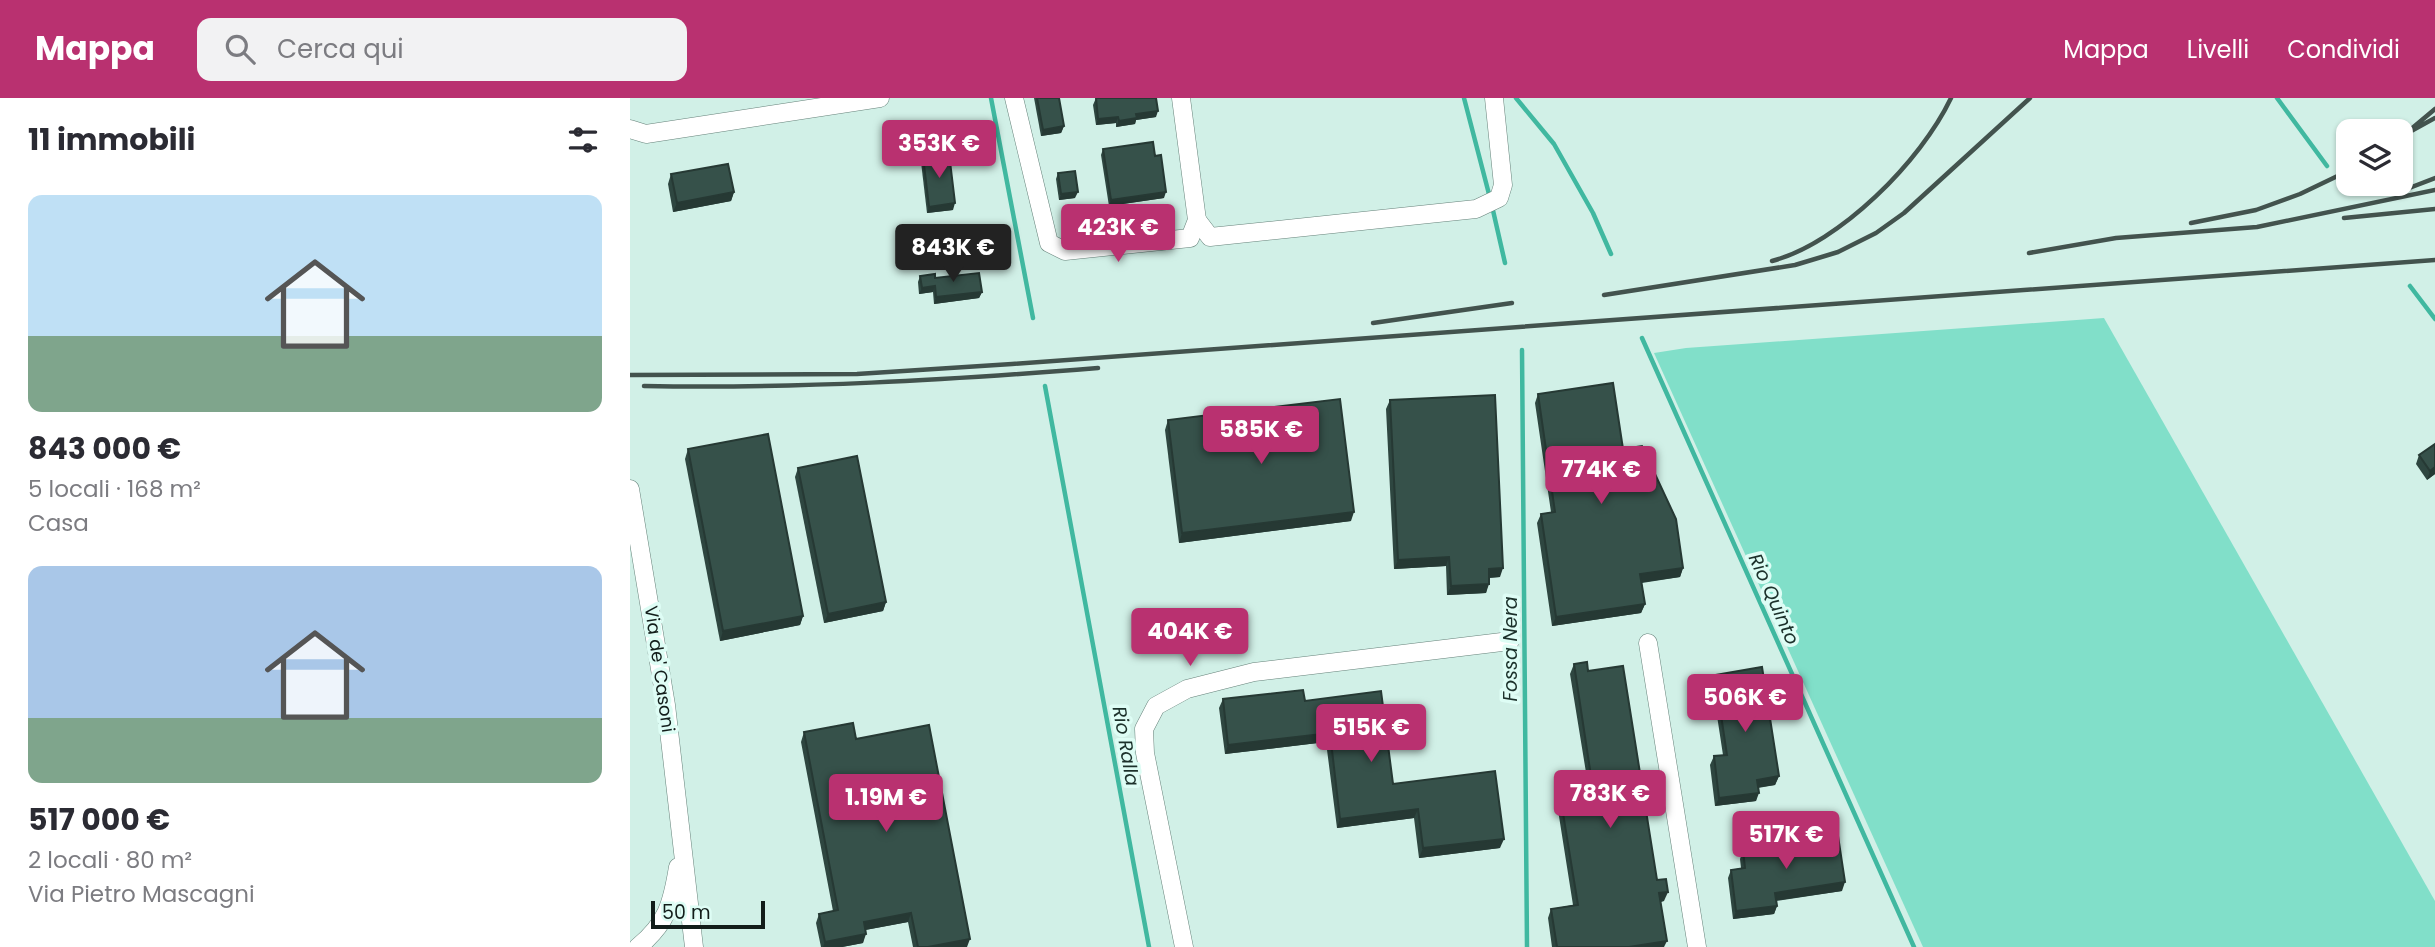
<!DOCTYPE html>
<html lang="it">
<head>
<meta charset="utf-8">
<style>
  :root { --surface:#fff; --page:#f2f2f3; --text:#2b2b33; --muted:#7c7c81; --accent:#b93170 }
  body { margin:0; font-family:Poppins,sans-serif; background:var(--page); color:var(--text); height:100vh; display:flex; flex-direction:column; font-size:26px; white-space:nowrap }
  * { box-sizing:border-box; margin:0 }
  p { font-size:23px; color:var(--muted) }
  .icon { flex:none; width:38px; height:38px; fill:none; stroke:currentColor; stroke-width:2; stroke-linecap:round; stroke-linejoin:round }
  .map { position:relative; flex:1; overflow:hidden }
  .drawer { display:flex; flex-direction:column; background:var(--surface); width:630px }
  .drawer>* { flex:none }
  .buttons { position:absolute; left:1706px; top:21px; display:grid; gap:14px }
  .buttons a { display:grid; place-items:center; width:77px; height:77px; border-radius:14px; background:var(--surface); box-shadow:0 2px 5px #0004; font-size:35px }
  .scale { position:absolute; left:21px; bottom:18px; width:114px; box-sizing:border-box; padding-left:7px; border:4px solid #121d1a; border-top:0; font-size:19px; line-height:24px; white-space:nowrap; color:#121d1a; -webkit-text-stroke:5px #defdf5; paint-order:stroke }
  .price { position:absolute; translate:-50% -60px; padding:0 16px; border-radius:7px; background:var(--accent); color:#fff; font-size:23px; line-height:46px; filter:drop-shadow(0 2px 4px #0008) }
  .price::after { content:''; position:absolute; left:50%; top:42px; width:21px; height:16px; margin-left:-10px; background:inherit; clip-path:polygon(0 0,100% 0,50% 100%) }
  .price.on { background:#222; color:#fff }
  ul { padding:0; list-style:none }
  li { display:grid; align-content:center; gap:14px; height:371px; padding:0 28px }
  li span { display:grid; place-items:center; height:217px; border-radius:14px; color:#555 }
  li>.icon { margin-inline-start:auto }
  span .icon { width:126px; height:126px; fill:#fffc; stroke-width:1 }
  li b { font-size:30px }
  h2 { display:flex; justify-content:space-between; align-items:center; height:84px; padding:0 28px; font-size:30px }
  header { display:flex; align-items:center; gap:42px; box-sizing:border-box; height:98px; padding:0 35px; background:var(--accent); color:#fff }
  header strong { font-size:33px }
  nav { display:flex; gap:38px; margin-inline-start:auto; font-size:24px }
  .search { width:490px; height:63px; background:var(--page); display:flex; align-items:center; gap:18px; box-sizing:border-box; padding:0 24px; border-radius:14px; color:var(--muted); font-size:26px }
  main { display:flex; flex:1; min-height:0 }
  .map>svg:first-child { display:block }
  .green { fill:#81dfc9 }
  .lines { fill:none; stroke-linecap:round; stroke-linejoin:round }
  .stream { stroke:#40b8a0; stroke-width:4.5 }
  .minor-casing { stroke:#66827a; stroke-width:19 }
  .minor { stroke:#fff; stroke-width:18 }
  .rail { stroke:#43534e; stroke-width:4.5 }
  .wall { fill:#2e4640 }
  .shaded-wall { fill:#263934 }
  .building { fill:#36514a; stroke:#263934; stroke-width:2 }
  .labels { text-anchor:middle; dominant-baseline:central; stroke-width:7; stroke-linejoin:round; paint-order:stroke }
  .street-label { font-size:18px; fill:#121d1a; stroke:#defdf5 }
  .water-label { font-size:19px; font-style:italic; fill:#1c312b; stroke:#defdf5 }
</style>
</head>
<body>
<header>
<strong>Mappa</strong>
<div class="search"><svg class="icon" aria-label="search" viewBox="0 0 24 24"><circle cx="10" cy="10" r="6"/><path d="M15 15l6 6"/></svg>Cerca qui</div>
<nav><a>Mappa</a><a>Livelli</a><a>Condividi</a></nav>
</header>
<main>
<section class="drawer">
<h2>11 immobili<svg class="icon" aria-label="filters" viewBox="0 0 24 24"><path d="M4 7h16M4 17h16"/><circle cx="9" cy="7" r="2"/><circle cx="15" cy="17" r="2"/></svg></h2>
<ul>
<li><span style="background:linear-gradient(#bfe0f5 65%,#7fa58c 0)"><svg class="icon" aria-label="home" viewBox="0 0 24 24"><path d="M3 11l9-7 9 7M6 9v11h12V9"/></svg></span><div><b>843 000 €</b><p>5 locali · 168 m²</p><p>Casa</p></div></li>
<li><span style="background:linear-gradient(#a9c7e8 70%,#7fa58c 0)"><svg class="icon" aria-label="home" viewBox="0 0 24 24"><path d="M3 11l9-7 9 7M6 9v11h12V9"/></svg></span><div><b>517 000 €</b><p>2 locali · 80 m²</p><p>Via Pietro Mascagni</p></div></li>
</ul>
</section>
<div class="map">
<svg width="1805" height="849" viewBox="0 0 1805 849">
  <rect width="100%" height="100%" fill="#d1f0e7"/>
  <!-- green -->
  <path class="green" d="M1474,220L1805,803V849H1293L1024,255L1056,250Z"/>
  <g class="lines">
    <!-- stream -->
    <g class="stream">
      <path d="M361,0L403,220"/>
      <path d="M834,0L860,100"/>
      <path d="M886,0L924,46L963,115L981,156"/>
      <path d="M1647,0L1697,68"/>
      <path d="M862,108L875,165"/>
      <path d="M1780,188L1805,221"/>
      <path d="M1012,240L1284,849"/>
      <path d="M892,252L897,849"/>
      <path d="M415,288L519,849"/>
    </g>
    <defs>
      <g id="minor">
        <path d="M384,0L419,145L435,153L560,140L567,122L551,0"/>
        <path d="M0,31L16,36L250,0"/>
        <path d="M567,122L580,139L846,111L869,100L873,87L864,0"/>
        <path d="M0,391L36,607L64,849"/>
        <path d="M1018,545L1067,849"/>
        <path d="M8,849C37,825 42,806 48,769"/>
        <path d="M554,849L515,655L514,631L526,608L557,591L624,574L880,543"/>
      </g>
    </defs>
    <!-- minor casing -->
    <use href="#minor" class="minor-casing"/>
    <!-- minor -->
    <use href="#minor" class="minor"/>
    <!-- rail -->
    <g class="rail">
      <path d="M1805,11L1774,37L1805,20"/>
      <path d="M1774,92L1805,80"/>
      <path d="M1714,120L1805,111"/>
      <path d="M1561,125L1626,112L1670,96L1718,73"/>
      <path d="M1399,155L1486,140L1627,129L1805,92"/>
      <path d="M1142,163C1210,145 1291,63 1321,0"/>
      <path d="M974,197L1165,167L1208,154L1246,135L1274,115L1400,0"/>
      <path d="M743,225L882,205"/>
      <path d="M0,277L227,276L382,266L1805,162"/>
      <path d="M14,288C166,291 317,282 468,270"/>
    </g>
  </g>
  <!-- wall -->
  <g class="wall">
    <path d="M404,0H429L434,28L431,35L411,38Z"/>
    <path d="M466,0L526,19L506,22L505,26L486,29V25L466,27L463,7Z"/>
    <path d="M473,51L525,58L534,100L479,108L471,57Z"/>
    <path d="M293,58L323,112L297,115L291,64Z"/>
    <path d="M428,75L445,100L429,102L426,81Z"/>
    <path d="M41,76L104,94L101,103L43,114L38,86Z"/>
    <path d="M290,178L305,180L352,194L349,200L304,206L303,194L289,196L288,184Z"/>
    <path d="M908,296L993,351L1053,470L1050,479L1012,485L1015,506L1011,515L922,528L907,425L911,416L921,414L905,305Z"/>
    <path d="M760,302L870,479L859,480L856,495L817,497L816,468L764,471L756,311Z"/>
    <path d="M538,322L721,423L549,445L535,332Z"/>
    <path d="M58,351L173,518L170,527L90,543L55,361Z"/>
    <path d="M1789,357L1805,376L1797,382L1786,366Z"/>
    <path d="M168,370L256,504L253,513L194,525L165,379Z"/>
    <path d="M944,566L958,573L1034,803L1031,804L1034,849H922L918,820L921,811L943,807L928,712L931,703L960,699L940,576Z"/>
    <path d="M1085,577L1149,678L1145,687L1128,690L1126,703L1085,708L1080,667L1084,658L1093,657L1082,585Z"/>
    <path d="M593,601L675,603L763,686L870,750L789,760L784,720L707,730L696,644L595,656L589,610Z"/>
    <path d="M174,634L226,641L337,849H283L278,824L235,832L233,845L212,849H191L186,825L189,816L203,813L171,644Z"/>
    <path d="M1113,752L1212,793L1146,803L1147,808L1144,816L1103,821L1098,780L1101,772L1111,770L1110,761Z"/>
  </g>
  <!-- shaded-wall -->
  <g class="shaded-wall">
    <path d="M528,13L526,19L506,22L505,26L486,29L489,23L506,16Z"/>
    <path d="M488,19L486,25L466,27L468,21Z"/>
    <path d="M434,28L431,35L411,38L413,32Z"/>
    <path d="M104,94L101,103L43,114L47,105Z"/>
    <path d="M448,94L445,100L429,102L431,96Z"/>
    <path d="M536,94L534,100L479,108L481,102Z"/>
    <path d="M325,105L323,112L297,115L299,109Z"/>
    <path d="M305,188L303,194L289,196L292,190Z"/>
    <path d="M352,194L349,200L304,206L306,199Z"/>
    <path d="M1805,369V376L1797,382L1800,373Z"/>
    <path d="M724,414L721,423L549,445L552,435Z"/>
    <path d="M819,459L816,468L764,471L768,462Z"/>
    <path d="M873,470L870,479L855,480L859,471Z"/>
    <path d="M1053,470L1050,479L1007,485L1010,476Z"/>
    <path d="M859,486L856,495L817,497L821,488Z"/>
    <path d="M256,504L253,513L194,525L198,516Z"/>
    <path d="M1015,506L1011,515L922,528L926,519Z"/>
    <path d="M173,518L170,527L90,543L93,533Z"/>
    <path d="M700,635L696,644L595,656L598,647Z"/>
    <path d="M1149,678L1145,687L1124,690L1127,682Z"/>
    <path d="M1129,695L1126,703L1085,708L1089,700Z"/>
    <path d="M788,711L784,720L707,730L710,721Z"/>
    <path d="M874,741L870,750L789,760L793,750Z"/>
    <path d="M1215,784L1212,793L1142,803L1145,795Z"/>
    <path d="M1038,794L1034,803L1026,804L1029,795Z"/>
    <path d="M1147,808L1144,816L1103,821L1106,813Z"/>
    <path d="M281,815L278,824L230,833L234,824Z"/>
    <path d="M236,836L233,845L212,849H193L195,844Z"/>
    <path d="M340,841L337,849H298Z"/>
    <path d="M1037,843L1034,849H999Z"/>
  </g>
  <!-- building -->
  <g class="building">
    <path d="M407,0H429L434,28L413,32Z"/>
    <path d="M466,0H526L528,13L506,16L507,20L489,23L488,19L468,21Z"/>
    <path d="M523,44L525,58L531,57L536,94L481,102L473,51Z"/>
    <path d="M319,55L325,105L299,109L293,58Z"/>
    <path d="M98,66L104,94L47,105L41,76Z"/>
    <path d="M445,73L448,94L431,96L428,75Z"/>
    <path d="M349,175L352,194L306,199L305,188L292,190L290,178L305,176V180Z"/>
    <path d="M983,285L993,351L1012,348L1046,421L1053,470L1010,476L1015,506L926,519L911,416L925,414L908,296Z"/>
    <path d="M865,297L873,470L859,471V486L821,488L819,459L768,462L760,302Z"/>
    <path d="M710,301L724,414L552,435L538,322Z"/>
    <path d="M138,336L173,518L93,533L58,351Z"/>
    <path d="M1805,346V369L1800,373L1789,357Z"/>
    <path d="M227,358L256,504L198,516L168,370Z"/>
    <path d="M957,564L958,573L993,568L1027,782L1036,781L1038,794L1029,795L1037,843L999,849H927L921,811L948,807L931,703L964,698L944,566Z"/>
    <path d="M1132,569L1149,678L1127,682L1129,695L1089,700L1084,658L1097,657L1085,577Z"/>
    <path d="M673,592L675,603L751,593L763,686L865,673L874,741L793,750L788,711L710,721L700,635L598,647L593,601Z"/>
    <path d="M223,625L226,641L299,627L340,841L298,849H288L281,815L234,824L236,836L195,844L189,816L208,812L174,634Z"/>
    <path d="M1208,738L1215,784L1145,795L1147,808L1106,813L1101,772L1115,770L1113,752Z"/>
  </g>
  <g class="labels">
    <!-- street labels -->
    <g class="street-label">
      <text transform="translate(30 571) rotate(82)">Via de' Casoni</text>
    </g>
    <!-- water labels -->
    <g class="water-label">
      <text transform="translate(1144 501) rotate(66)">Rio Quinto</text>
      <text transform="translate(880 551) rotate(-90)">Fossa Nera</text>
      <text transform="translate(496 648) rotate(80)">Rio Ralla</text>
    </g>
  </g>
</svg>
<div class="buttons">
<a><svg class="icon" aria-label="layers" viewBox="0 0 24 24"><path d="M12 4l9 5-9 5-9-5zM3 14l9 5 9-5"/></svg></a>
</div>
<div class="scale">50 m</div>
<b class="price" style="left:309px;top:82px">353K €</b>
<b class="price" style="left:488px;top:166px">423K €</b>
<b class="price on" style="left:323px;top:186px">843K €</b>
<b class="price" style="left:631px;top:368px">585K €</b>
<b class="price" style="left:971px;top:408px">774K €</b>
<b class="price" style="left:560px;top:570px">404K €</b>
<b class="price" style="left:1115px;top:636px">506K €</b>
<b class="price" style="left:741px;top:666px">515K €</b>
<b class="price" style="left:980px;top:732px">783K €</b>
<b class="price" style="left:256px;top:736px">1.19M €</b>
<b class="price" style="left:1156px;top:773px">517K €</b>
</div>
</main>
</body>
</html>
